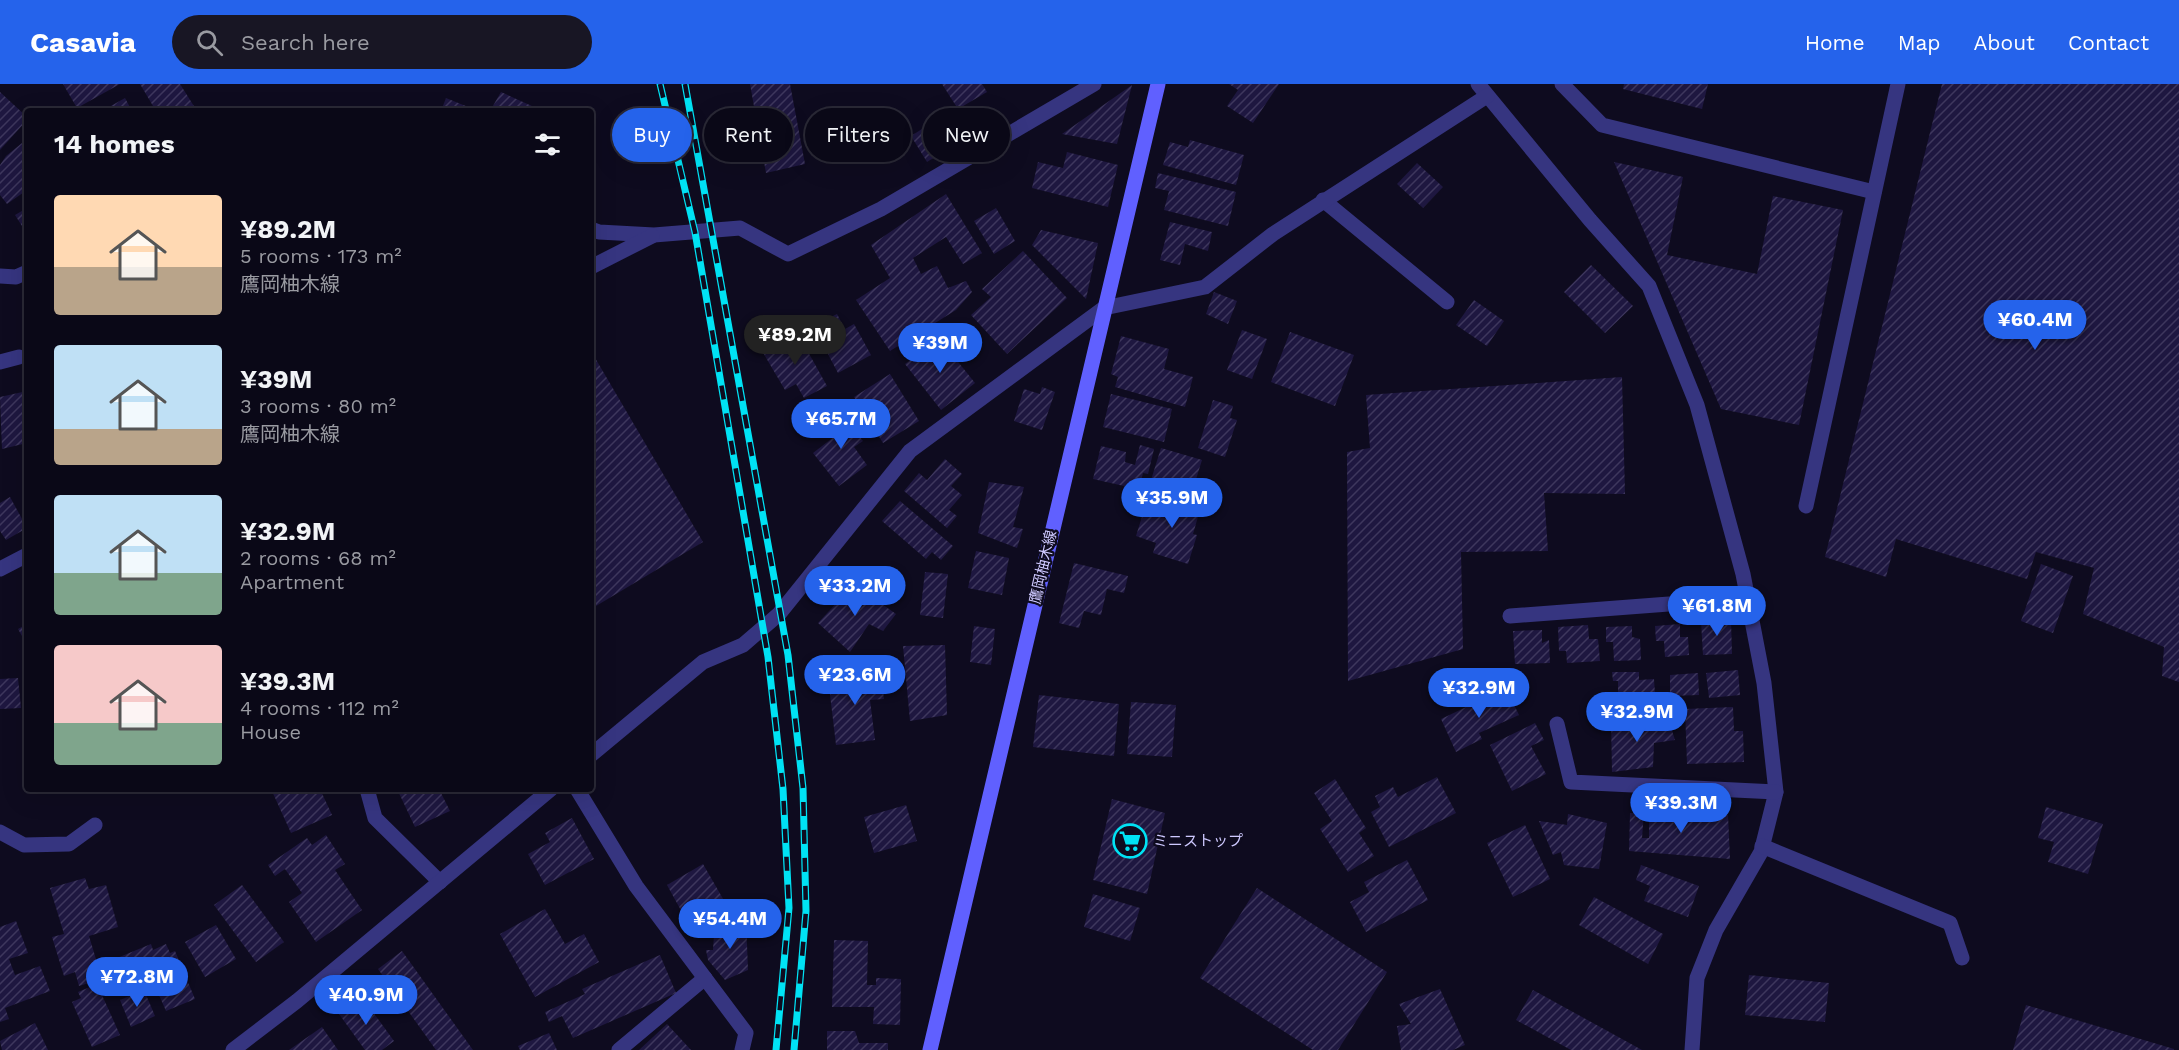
<!DOCTYPE html>
<html lang="en">
<head>
<meta charset="utf-8">
<style>
  :root { --surface:#0a0817; --page:#181624; --text:#f1f3f6; --muted:#999aa1; --line:#2a2936; --accent:#2563eb }
  body { margin:0; font-family:"Work Sans","Noto Sans JP",sans-serif; background:var(--page); color:var(--text); height:100vh; display:flex; flex-direction:column; font-size:22px; white-space:nowrap }
  * { box-sizing:border-box; margin:0 }
  p { font-size:20px; color:var(--muted) }
  .icon { flex:none; width:33px; height:33px; fill:none; stroke:currentColor; stroke-width:2; stroke-linecap:round; stroke-linejoin:round }
  .map { position:relative; flex:1; overflow:hidden }
  .sheet { position:absolute; left:24px; top:24px; width:570px; height:684px; display:flex; flex-direction:column; background:var(--surface); border-radius:6px; box-shadow:0 6px 24px #0002,0 0 0 2px var(--line) }
  .sheet>* { flex:none }
  .hud { position:absolute; left:612px; top:24px; width:570px; height:54px; display:flex; gap:12px }
  .price { position:absolute; translate:-50% -51px; padding:0 14px; border-radius:21px; background:var(--accent); color:#fff; font-size:20px; line-height:39px; filter:drop-shadow(0 2px 3px #0008) }
  .price::after { content:''; position:absolute; left:50%; top:36px; width:18px; height:14px; margin-left:-9px; background:inherit; clip-path:polygon(0 0,100% 0,50% 100%) }
  .price.active { background:#222; color:#fff }
  ul { padding:0; list-style:none }
  li { display:flex; align-items:center; gap:18px; height:150px; padding:0 30px }
  li span { display:grid; place-items:center; flex:none; width:168px; height:120px; border-radius:6px; color:#555 }
  li>.icon { margin-inline-start:auto }
  span .icon { width:72px; height:72px; fill:#fffc; stroke-width:1 }
  li b { font-size:26px }
  h2 { display:flex; justify-content:space-between; align-items:center; height:72px; padding:0 30px; font-size:26px }
  .pill { padding:0 21px; border-radius:27px; background:var(--surface); box-shadow:0 6px 24px #0002,0 0 0 2px var(--line); font-size:21px; line-height:54px }
  .pill.active { background:var(--accent); color:#fff }
  header { display:flex; align-items:center; gap:36px; box-sizing:border-box; height:84px; padding:0 30px; background:var(--accent); color:#fff }
  header strong { font-size:28px }
  nav { display:flex; gap:33px; margin-inline-start:auto; font-size:21px }
  .search { width:420px; height:54px; background:var(--page); display:flex; align-items:center; gap:15px; box-sizing:border-box; padding:0 21px; border-radius:33px; color:var(--muted); font-size:22px }
  .map>svg:first-child { display:block }
  .building { fill:url(#building-hatch) }
  .lines { fill:none; stroke-linecap:round; stroke-linejoin:round }
  .lane { stroke:#363580; stroke-width:15 }
  .street { stroke:#363580; stroke-width:15 }
  .secondary { stroke:#6060ff; stroke-width:15 }
  .rail-casing { stroke:#00e2f4; stroke-width:7 }
  .rail { stroke:#0e0b1f; stroke-width:4.5; stroke-dasharray:14; stroke-linecap:butt }
  .labels { text-anchor:middle; dominant-baseline:central; stroke-width:4.5; stroke-linejoin:round; paint-order:stroke }
  .street-label { font-size:15px; fill:#cec9ff; stroke:#0e0b1f }
  .poi-label { font-size:15px; fill:#cec9ff; stroke:#0e0b1f; text-anchor:start }
</style>
</head>
<body>
<header>
<strong>Casavia</strong>
<div class="search"><svg class="icon" aria-label="search" viewBox="0 0 24 24"><circle cx="10" cy="10" r="6"/><path d="M15 15l6 6"/></svg>Search here</div>
<nav><a>Home</a><a>Map</a><a>About</a><a>Contact</a></nav>
</header>
<div class="map">
<svg width="2179" height="966" viewBox="0 0 2179 966">
  <defs>
    <pattern id="building-hatch" width="6" height="6" patternUnits="userSpaceOnUse" patternTransform="scale(1.5)"><rect width="6" height="6" fill="#1e1740"/><path d="M-1 1l2-2M0 6l6-6M5 7l2-2" fill="none" stroke="#3e375d"/></pattern>
  </defs>
  <rect width="100%" height="100%" fill="#0e0b1f"/>
  <!-- building -->
  <g class="building">
    <path d="M63,0H120L77,24Z"/>
    <path d="M140,0H180L197,27H156Z"/>
    <path d="M750,0H790L805,80L766,89Z"/>
    <path d="M942,0H982L987,8L958,25Z"/>
    <path d="M1229,0H1279L1253,39L1227,22L1238,6Z"/>
    <path d="M1624,0H1708L1702,25L1623,5Z"/>
    <path d="M1942,0H2179V598L2162,592L2164,563L2083,530L2094,484L2036,468L2027,495L1896,455L1886,493L1825,473Z"/>
    <path d="M1132,1L1117,60L1062,50Z"/>
    <path d="M0,8L27,33V36L0,66Z"/>
    <path d="M501,8L543,27H490Z"/>
    <path d="M125,14L132,27H102Z"/>
    <path d="M446,14L478,27H441Z"/>
    <path d="M944,31L961,56L927,78L911,52Z"/>
    <path d="M27,55V106L7,120L0,111V81L6,72Z"/>
    <path d="M1190,56L1244,71L1236,101L1163,81L1170,58L1188,63Z"/>
    <path d="M1067,68L1118,81L1108,123L1032,104L1038,78L1063,84Z"/>
    <path d="M1614,78L1683,93L1667,171L1757,190L1773,112L1843,126L1799,341L1721,325Z"/>
    <path d="M1417,79L1443,103L1423,124L1397,100Z"/>
    <path d="M1158,89L1236,108L1228,142L1164,126L1169,107L1155,104Z"/>
    <path d="M946,110L982,169L963,180L946,153L913,174L921,190L937,182L948,204L966,197L972,208L956,226L890,267L856,216L890,194L871,161Z"/>
    <path d="M27,124V150L15,131Z"/>
    <path d="M996,124L1015,157L994,170L974,137Z"/>
    <path d="M1170,138L1212,148L1208,167L1185,160L1180,181L1160,176Z"/>
    <path d="M1041,146L1098,159L1086,215L1032,161Z"/>
    <path d="M1023,167L1067,214L1007,270L971,231L991,213L982,205Z"/>
    <path d="M1591,181L1633,222L1605,249L1564,208Z"/>
    <path d="M1214,208L1237,217L1228,240L1206,230Z"/>
    <path d="M1474,216L1504,237L1487,262L1456,241Z"/>
    <path d="M837,230L845,245L854,240L871,271L838,289L813,242Z"/>
    <path d="M1242,246L1267,255L1252,295L1227,286Z"/>
    <path d="M797,248L827,302L804,314L796,300L785,306L762,267Z"/>
    <path d="M1290,248L1354,271L1335,322L1271,298Z"/>
    <path d="M1121,252L1169,265L1164,285L1193,293L1185,323L1115,303L1118,293L1111,290Z"/>
    <path d="M939,254L975,299L941,326L905,280Z"/>
    <path d="M591,267L703,458L591,525Z"/>
    <path d="M890,290L919,337L883,359L854,313Z"/>
    <path d="M1622,293L1625,410L1544,409L1548,467L1461,468L1463,565L1348,597L1347,368L1370,364L1366,311Z"/>
    <path d="M1042,303L1055,308L1042,346L1014,337L1024,305L1040,310Z"/>
    <path d="M27,307V359L2,365L0,313Z"/>
    <path d="M1111,310L1172,325L1164,358L1103,343Z"/>
    <path d="M1213,316L1233,322L1230,334L1237,336L1225,373L1198,364Z"/>
    <path d="M839,326L863,357L854,363L867,381L839,402L813,369L835,352L824,338Z"/>
    <path d="M1140,361L1154,365L1148,390L1143,389L1136,419L1121,415L1124,402L1093,395L1101,362L1126,368L1125,378L1135,381Z"/>
    <path d="M1161,364L1202,376L1192,408L1151,396Z"/>
    <path d="M945,375L962,390L951,402L962,411L949,426L957,432L947,444L904,407L919,389L927,396Z"/>
    <path d="M989,398L1024,403L1013,443L1023,445L1017,464L978,449Z"/>
    <path d="M1172,411L1202,419L1193,450L1197,451L1188,480L1153,469L1156,459L1136,452L1145,423L1167,430Z"/>
    <path d="M10,413L27,444L6,456L0,447V419Z"/>
    <path d="M900,417L953,462L941,476L932,468L926,475L882,437Z"/>
    <path d="M976,467L1009,474L1002,511L968,504Z"/>
    <path d="M1074,479L1128,492L1124,509L1107,505L1101,531L1084,527L1079,544L1059,539Z"/>
    <path d="M2041,480L2073,492L2053,549L2021,537Z"/>
    <path d="M925,488L948,490L943,534L920,531Z"/>
    <path d="M854,500L896,530L883,547L869,540L850,568L818,539Z"/>
    <path d="M1731,536L1732,570L1703,571L1701,537Z"/>
    <path d="M27,540V561L18,545Z"/>
    <path d="M1680,540V553H1688L1689,571L1665,573L1664,557H1656L1655,542Z"/>
    <path d="M1588,541L1589,555H1598L1600,577L1567,579L1566,567H1559L1558,543Z"/>
    <path d="M974,542L995,545L991,581L970,578Z"/>
    <path d="M1632,542V553L1640,555L1641,576L1614,577L1613,558H1606V543Z"/>
    <path d="M1542,546V559L1549,556L1550,579L1515,580L1513,547Z"/>
    <path d="M945,561L947,631L910,637L903,562Z"/>
    <path d="M1738,586L1740,611L1709,614L1706,589Z"/>
    <path d="M881,587L884,615L870,616L875,656L836,661L828,594Z"/>
    <path d="M1612,588H1639V596L1654,595L1655,610L1618,611V597H1613Z"/>
    <path d="M1698,589L1699,611L1670,612V591Z"/>
    <path d="M18,594L21,624L0,625V595Z"/>
    <path d="M1506,604L1519,631L1479,649L1482,655L1456,668L1441,635Z"/>
    <path d="M1039,611L1119,620L1114,672L1033,663Z"/>
    <path d="M1131,618L1176,621L1172,673L1127,670Z"/>
    <path d="M1733,623L1734,647H1743L1744,678L1687,680L1685,625Z"/>
    <path d="M1611,636L1669,637L1675,656L1654,659L1653,683L1612,688Z"/>
    <path d="M1535,639L1544,656L1531,662L1546,690L1512,707L1490,661Z"/>
    <path d="M1437,693L1456,729L1389,763L1371,728L1380,723L1375,712L1393,703L1398,713Z"/>
    <path d="M1335,695L1366,744L1359,749L1374,772L1348,788L1320,745L1332,737L1314,709Z"/>
    <path d="M271,705H320L332,731L291,749Z"/>
    <path d="M397,705H439L450,727L415,743Z"/>
    <path d="M1112,715L1165,729L1147,810L1093,796Z"/>
    <path d="M906,721L917,757L874,769L864,733Z"/>
    <path d="M2046,723L2103,740L2088,790L2048,778L2054,758L2038,754Z"/>
    <path d="M1649,724L1728,731L1730,775L1629,767L1630,729H1644L1642,754H1649Z"/>
    <path d="M1568,730L1607,739L1599,785L1564,781L1561,768L1553,771L1539,737L1567,741Z"/>
    <path d="M572,734L594,775L545,801L528,770L550,758L545,749Z"/>
    <path d="M1525,741L1550,795L1513,813L1487,759Z"/>
    <path d="M326,751L345,780L335,786L362,826L316,858L289,818L302,809L285,785L275,792L268,781L307,754L312,761Z"/>
    <path d="M1407,776L1428,816L1366,848L1350,818L1369,808L1364,798Z"/>
    <path d="M703,780L726,820L689,841L667,801Z"/>
    <path d="M1641,781L1699,802L1688,833L1644,817L1650,802L1636,796Z"/>
    <path d="M85,794L89,805L106,801L118,843L89,852L102,895L79,902L75,888L64,892L52,853L64,850L50,804Z"/>
    <path d="M242,801L284,858L256,878L214,821Z"/>
    <path d="M1257,804L1387,888L1338,966H1313L1200,894Z"/>
    <path d="M1093,810L1140,824L1130,857L1084,843Z"/>
    <path d="M1594,813L1663,850L1648,880L1579,841Z"/>
    <path d="M545,825L565,860L584,850L599,878L535,913L500,850Z"/>
    <path d="M746,835L748,886L725,896L708,876L706,866H713L714,851L724,852L722,837Z"/>
    <path d="M16,837L28,869L9,875L15,891L40,882L50,907L5,924L9,935L0,938V843Z"/>
    <path d="M216,841L236,875L205,893L185,858Z"/>
    <path d="M834,856L868,857L867,901H876V894L901,895L900,941L873,940L874,923H832Z"/>
    <path d="M151,860L153,866L166,860L170,869L175,867L195,915L166,927L149,888L126,897L117,874Z"/>
    <path d="M402,867L473,966H436L378,885Z"/>
    <path d="M660,871L676,909L573,954L562,932L549,938L545,928L585,910L582,905Z"/>
    <path d="M1749,891L1829,899L1825,938L1745,931Z"/>
    <path d="M97,900L120,951L92,963L72,918L81,914L78,908Z"/>
    <path d="M1440,905L1465,961L1453,966H1401L1397,942L1411,940L1399,920Z"/>
    <path d="M144,906L155,932L131,943L120,916Z"/>
    <path d="M1533,906L1642,966H1571L1516,936Z"/>
    <path d="M362,913L394,957L382,966H365L339,930Z"/>
    <path d="M2026,921L2174,965V966H2013Z"/>
    <path d="M35,939L48,966H2L0,957Z"/>
    <path d="M667,940L691,966H639Z"/>
    <path d="M322,943L338,966H289Z"/>
    <path d="M827,947H855L859,959H888V966H827Z"/>
    <path d="M549,949L557,966H520L518,962Z"/>
  </g>
  <g class="lines">
    <!-- lane -->
    <g class="lane">
      <path d="M1323,116L1447,218"/>
      <path d="M619,966L705,894"/>
    </g>
    <!-- street -->
    <g class="street">
      <path d="M1478,0L1590,136L1649,202L1697,321L1743,490L1764,599L1776,708L1761,768L1716,846L1697,894L1692,966"/>
      <path d="M1562,0L1602,41L1874,108"/>
      <path d="M591,145L599,148L654,151L740,144L788,170L881,125L1094,0"/>
      <path d="M591,183L652,152"/>
      <path d="M0,192L16,193L27,188"/>
      <path d="M0,278L19,273"/>
      <path d="M1806,422L1898,0"/>
      <path d="M0,485L27,471"/>
      <path d="M1510,532L1748,514"/>
      <path d="M1557,640L1571,698L1776,708"/>
      <path d="M591,671L703,578L743,561L779,530L910,367L1104,224L1205,203L1273,150L1487,12"/>
      <path d="M367,705L375,734L440,798"/>
      <path d="M577,705L636,802L746,949L742,966"/>
      <path d="M0,748L24,761L69,760L95,741"/>
      <path d="M1762,762L1950,839L1962,874"/>
      <path d="M233,966L297,917L551,705"/>
    </g>
    <!-- secondary -->
    <path class="secondary" d="M930,966L1158,0"/>
    <defs>
      <g id="rail">
        <path d="M660,0L695,148L768,573L783,705L789,824L776,966"/>
        <path d="M685,0L788,571L803,704L806,827L794,966"/>
      </g>
    </defs>
    <!-- rail casing -->
    <use href="#rail" class="rail-casing"/>
    <!-- rail -->
    <use href="#rail" class="rail"/>
  </g>
  <!-- icons -->
  <defs>
    <symbol id="supermarket-ring" viewBox="-11 -11 22 22"><circle r="9.5" fill="#0e0b1f" stroke="#00e2f4" stroke-width="1.5"/><path d="M-6-5.5h2.5l.6 2H6L4.5 2H-2.5L-4.4-4H-6ZM-1.5 3.2a1.3 1.3 0 1 0 .1 0ZM3 3.2a1.3 1.3 0 1 0 .1 0Z" fill="#00e2f4"/></symbol>
  </defs>
  <g fill-rule="evenodd">
    <use href="#supermarket-ring" x="1111" y="738" width="38" height="38"/>
  </g>
  <g class="labels">
    <!-- street labels -->
    <g class="street-label">
      <text transform="translate(1043 483) rotate(-77)">鷹岡柚木線</text>
    </g>
    <!-- poi labels -->
    <g class="poi-label">
      <text x="1153" y="757">ミニストップ</text>
    </g>
  </g>
</svg>
<b class="price" style="left:2035px;top:267px">¥60.4M</b>
<b class="price active" style="left:795px;top:282px">¥89.2M</b>
<b class="price" style="left:940px;top:290px">¥39M</b>
<b class="price" style="left:841px;top:366px">¥65.7M</b>
<b class="price" style="left:1172px;top:445px">¥35.9M</b>
<b class="price" style="left:855px;top:533px">¥33.2M</b>
<b class="price" style="left:1717px;top:553px">¥61.8M</b>
<b class="price" style="left:855px;top:622px">¥23.6M</b>
<b class="price" style="left:1479px;top:635px">¥32.9M</b>
<b class="price" style="left:1637px;top:659px">¥32.9M</b>
<b class="price" style="left:1681px;top:750px">¥39.3M</b>
<b class="price" style="left:730px;top:866px">¥54.4M</b>
<b class="price" style="left:137px;top:924px">¥72.8M</b>
<b class="price" style="left:366px;top:942px">¥40.9M</b>
<div class="hud">
<a class="pill active">Buy</a>
<a class="pill">Rent</a>
<a class="pill">Filters</a>
<a class="pill">New</a>
</div>
<section class="sheet">
<h2>14 homes<svg class="icon" aria-label="filters" viewBox="0 0 24 24"><path d="M4 7h16M4 17h16"/><circle cx="9" cy="7" r="2"/><circle cx="15" cy="17" r="2"/></svg></h2>
<ul>
<li><span style="background:linear-gradient(#ffd9b3 60%,#b9a48a 0)"><svg class="icon" aria-label="home" viewBox="0 0 24 24"><path d="M3 11l9-7 9 7M6 9v11h12V9"/></svg></span><div><b>¥89.2M</b><p>5 rooms · 173 m²</p><p>鷹岡柚木線</p></div></li>
<li><span style="background:linear-gradient(#bfe0f5 70%,#b9a48a 0)"><svg class="icon" aria-label="home" viewBox="0 0 24 24"><path d="M3 11l9-7 9 7M6 9v11h12V9"/></svg></span><div><b>¥39M</b><p>3 rooms · 80 m²</p><p>鷹岡柚木線</p></div></li>
<li><span style="background:linear-gradient(#bfe0f5 65%,#7fa58c 0)"><svg class="icon" aria-label="home" viewBox="0 0 24 24"><path d="M3 11l9-7 9 7M6 9v11h12V9"/></svg></span><div><b>¥32.9M</b><p>2 rooms · 68 m²</p><p>Apartment</p></div></li>
<li><span style="background:linear-gradient(#f6c9c9 65%,#7fa58c 0)"><svg class="icon" aria-label="home" viewBox="0 0 24 24"><path d="M3 11l9-7 9 7M6 9v11h12V9"/></svg></span><div><b>¥39.3M</b><p>4 rooms · 112 m²</p><p>House</p></div></li>
</ul>
</section>
</div>
</body>
</html>
